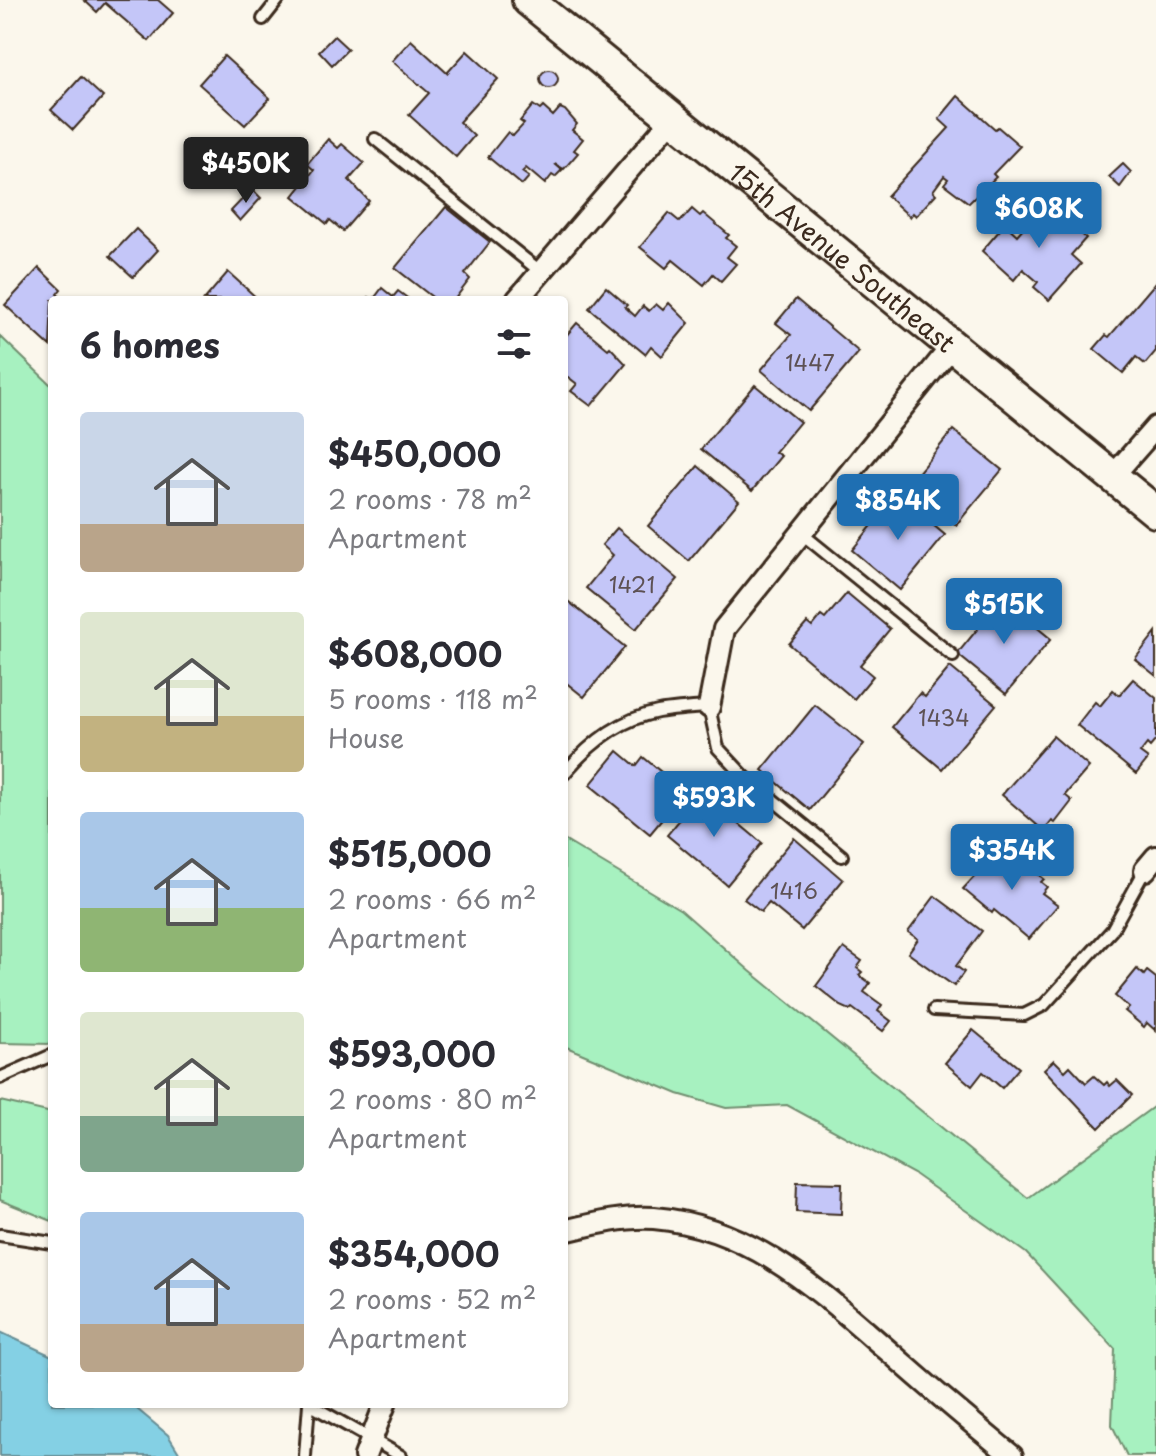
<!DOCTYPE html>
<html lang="en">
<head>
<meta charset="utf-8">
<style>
  :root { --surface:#fff; --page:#f2f2f3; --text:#2b2b33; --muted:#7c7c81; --accent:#1f6fb2 }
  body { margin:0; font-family:"Playpen Sans",sans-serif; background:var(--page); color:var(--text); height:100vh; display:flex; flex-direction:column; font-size:30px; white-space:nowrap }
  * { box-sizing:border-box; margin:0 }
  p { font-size:26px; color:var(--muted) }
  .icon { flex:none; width:44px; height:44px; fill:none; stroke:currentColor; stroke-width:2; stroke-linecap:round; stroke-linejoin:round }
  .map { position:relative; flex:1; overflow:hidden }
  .panel { position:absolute; left:48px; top:296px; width:520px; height:1112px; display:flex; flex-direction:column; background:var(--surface); border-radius:8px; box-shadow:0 2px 6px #0004 }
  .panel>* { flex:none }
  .price { position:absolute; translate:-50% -68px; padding:0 18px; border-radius:8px; background:var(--accent); color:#fff; font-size:26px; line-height:52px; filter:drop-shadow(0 2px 4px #0008) }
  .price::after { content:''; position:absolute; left:50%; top:48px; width:24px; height:18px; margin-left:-12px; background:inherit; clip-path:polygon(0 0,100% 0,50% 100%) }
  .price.on { background:#222; color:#fff }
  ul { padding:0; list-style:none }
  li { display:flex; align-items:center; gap:24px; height:200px; padding:0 32px }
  li span { display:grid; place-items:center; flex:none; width:224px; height:160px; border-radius:8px; color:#555 }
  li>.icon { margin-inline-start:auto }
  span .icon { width:96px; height:96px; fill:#fffc; stroke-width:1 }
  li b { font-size:34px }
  h2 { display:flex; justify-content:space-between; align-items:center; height:96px; padding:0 32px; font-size:34px }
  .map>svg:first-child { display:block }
  .green { fill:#a7f1c0; stroke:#718e6f; stroke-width:2 }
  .water { fill:#84d0e4; stroke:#678e95; stroke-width:2 }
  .building { fill:#c4c6f8; stroke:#3b2a1e; stroke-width:2 }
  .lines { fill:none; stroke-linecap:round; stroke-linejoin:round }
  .lane-casing { stroke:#3b2a1e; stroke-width:16 }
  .street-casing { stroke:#3b2a1e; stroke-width:26 }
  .secondary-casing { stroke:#3b2a1e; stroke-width:36 }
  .lane { stroke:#fbf7ec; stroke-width:10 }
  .street { stroke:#fbf7ec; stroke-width:20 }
  .secondary { stroke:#fbf7ec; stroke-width:30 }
  .labels { text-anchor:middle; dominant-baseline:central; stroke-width:6; stroke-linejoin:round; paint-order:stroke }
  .number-label { font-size:22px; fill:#5d5154 }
  .street-label { font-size:26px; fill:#3b2a1e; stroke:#fbf7ec }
</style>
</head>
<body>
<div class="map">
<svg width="1156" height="1456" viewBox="0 0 1156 1456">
  <rect width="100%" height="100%" fill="#fbf7ec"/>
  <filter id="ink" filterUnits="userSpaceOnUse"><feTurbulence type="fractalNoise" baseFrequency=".0125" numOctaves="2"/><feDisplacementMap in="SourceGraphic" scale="16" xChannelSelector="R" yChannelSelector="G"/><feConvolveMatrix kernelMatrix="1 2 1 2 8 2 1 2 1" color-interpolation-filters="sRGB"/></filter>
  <g filter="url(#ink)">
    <!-- green -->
    <g class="green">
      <path d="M0,336L52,386V1044L0,1043Z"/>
      <path d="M564,840L681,910L750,971L1028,1198L1156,1105V1456H1127L1112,1425L1115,1349L1026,1253L914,1174L787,1105L726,1108L678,1094L564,1046Z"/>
      <path d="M0,1101L52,1113V1221L0,1200Z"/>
    </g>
    <!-- water -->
    <path class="water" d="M0,1332L52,1356V1404H131L168,1435L181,1456H0Z"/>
    <!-- building -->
    <g class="building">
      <path d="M84,0H158L173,13L149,41L105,3L97,12Z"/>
      <path d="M334,36L348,49L332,65L319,51Z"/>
      <path d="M411,40L447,73L467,51L498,79L459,122L474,136L456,157L409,115L429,93L392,61Z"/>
      <path d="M224,56L270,98L245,125L199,84Z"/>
      <circle cx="549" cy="79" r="9"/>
      <path d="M81,77L103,97L73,130L51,110Z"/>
      <path d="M958,96L995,129L998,127L1020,146L993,174L996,177L969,203L944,184L948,179L944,176L933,191L936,194L916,216L913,213L910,217L887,196L949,128L939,119Z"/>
      <path d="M533,105L540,110L543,107L553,116L560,108L565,110L577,124L572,130L583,139L574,150L578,153L564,169L555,164L562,170L555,177L552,175L545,184L526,168L522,172L529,177L522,185L488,157L508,132L513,136L524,124L520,121Z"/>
      <path d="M328,139L338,148L342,144L364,163L349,180L369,201L343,231L330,220L327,224L293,196L314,170L307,164Z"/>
      <path d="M261,158L269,166L259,177L251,170Z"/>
      <path d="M1123,164L1131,172L1120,187L1109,177Z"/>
      <path d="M252,189L261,198L240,221L231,211Z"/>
      <path d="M1046,202L1086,238L1071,255L1081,264L1049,300L1034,287L1038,282L1023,269L1014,280L982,251L1005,224L1017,235Z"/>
      <path d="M446,207L490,242L465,274L470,279L454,300H436L395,268Z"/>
      <path d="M692,209L700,216L703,213L729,235L726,238L736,246L727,257L736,264L721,281L713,274L704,285L673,260L666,268L640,247L669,213L680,222Z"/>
      <path d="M136,229L158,250L133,277L110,256Z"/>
      <path d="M39,268L61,289L57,294L64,300H52L50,346L5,305Z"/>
      <path d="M228,272L259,300H204Z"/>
      <path d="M1156,282V351L1145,364L1136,357L1123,373L1094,349L1106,335L1109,337Z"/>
      <path d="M606,287L627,305L625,307L635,316L643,306L649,311L656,304L663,310L669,303L689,323L662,356L651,346L645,354L589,308Z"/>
      <path d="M382,288L393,297L398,291L410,300H366L369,297L373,300Z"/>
      <path d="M796,299L859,352L809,411L761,370L791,335L776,323Z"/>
      <path d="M577,323L608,349L610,347L626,364L591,406L571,391L577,384L568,377H564V338Z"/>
      <path d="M755,385L800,422L775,452L781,456L752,491L701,449Z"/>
      <path d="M953,430L1002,470L956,525L908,485Z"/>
      <path d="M698,466L739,501L689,561L648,526Z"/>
      <path d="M897,495L945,535L900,590L852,550Z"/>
      <path d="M617,528L678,579L636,629L586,588L613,555L602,545Z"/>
      <path d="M847,593L890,629L860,665L873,676L854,699L789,644L807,623L812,627L821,616L825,619Z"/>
      <path d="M564,598L625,647L584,697L564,681Z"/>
      <path d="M1002,599L1051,639L1006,694L957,654Z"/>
      <path d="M1156,632V676L1135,659Z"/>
      <path d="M950,667L996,705L942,769L892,727L920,693L925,697Z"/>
      <path d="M1133,679L1156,698V740L1150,747L1147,744L1140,753L1148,759L1136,774L1077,725L1095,702L1100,706L1113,690L1119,695Z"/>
      <path d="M815,705L864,744L810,810L762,770Z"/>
      <path d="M1053,736L1089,767L1065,795L1072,801L1055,823L1052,821L1044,831L1002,795Z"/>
      <path d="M618,751L636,766L643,757L685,792L650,834L590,785Z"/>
      <path d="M702,793L762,843L727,885L667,835Z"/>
      <path d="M794,838L843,880L802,930L769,903L761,912L744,899Z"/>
      <path d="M1002,847L1026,863L1021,870L1023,872L1028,866L1044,879L1041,882L1047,887L1042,893L1058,905L1029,939L994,910L992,913L963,889Z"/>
      <path d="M935,896L982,931L956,966L964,972L954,986L908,953L918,939L908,932Z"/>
      <path d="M844,948L862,961L857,968L862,972L859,975L870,983L864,992L882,1005L878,1011L891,1021L883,1031L852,1008L850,1010L841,1006L816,986Z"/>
      <path d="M1137,969L1144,975L1147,971L1156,978V1031L1147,1023L1144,1027L1125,1011L1129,1008L1115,996Z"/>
      <path d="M973,1030L1019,1068L1002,1088L983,1072L972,1086L945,1063Z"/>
      <path d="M1054,1060L1065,1071L1070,1066L1086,1083L1094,1076L1104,1085L1107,1082L1110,1086L1117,1080L1132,1095L1099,1128L1044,1069Z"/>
      <path d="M797,1182L842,1183L841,1214L796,1212Z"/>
    </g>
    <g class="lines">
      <defs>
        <g id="lane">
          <path d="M263,19L278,0"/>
          <path d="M375,139L541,272"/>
          <path d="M801,533L953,656"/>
          <path d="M564,774C588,745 620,719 658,712C675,709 692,708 709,707L718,748L745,777L842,856"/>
          <path d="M934,1010L1024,1015L1044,1005L1112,930L1145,870"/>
          <path d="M0,1078L52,1055"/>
          <path d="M0,1235L52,1243"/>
          <path d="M305,1456L309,1404L401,1456"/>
        </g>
        <g id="street">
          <path d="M517,300L673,118"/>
          <path d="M1112,477L1156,427"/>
          <path d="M709,707L724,629L952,346"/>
          <path d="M1145,870L1156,857"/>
          <path d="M564,1231C593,1224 623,1216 654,1218C754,1227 820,1292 892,1354C931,1389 972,1423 1012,1456"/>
          <path d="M365,1456L385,1404"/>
        </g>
        <g id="secondary">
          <path id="s1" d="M528,0L1156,512"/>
        </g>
      </defs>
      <!-- lane casing -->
      <use href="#lane" class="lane-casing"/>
      <!-- street casing -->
      <use href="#street" class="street-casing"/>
      <!-- secondary casing -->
      <use href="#secondary" class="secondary-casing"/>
      <!-- lane -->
      <use href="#lane" class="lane"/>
      <!-- street -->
      <use href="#street" class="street"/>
      <!-- secondary -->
      <use href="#secondary" class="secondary"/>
    </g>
  </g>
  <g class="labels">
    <!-- number labels -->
    <g class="number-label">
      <text x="810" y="361">1447</text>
      <text x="632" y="583">1421</text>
      <text x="944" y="716">1434</text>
      <text x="794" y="889">1416</text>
    </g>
    <!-- street labels -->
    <g class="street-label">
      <text stroke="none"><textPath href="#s1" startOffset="406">15th Avenue Southeast</textPath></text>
    </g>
  </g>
</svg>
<b class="price on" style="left:246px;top:205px">$450K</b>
<b class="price" style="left:1039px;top:250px">$608K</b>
<b class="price" style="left:898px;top:542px">$854K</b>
<b class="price" style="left:1004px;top:646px">$515K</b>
<b class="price" style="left:714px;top:839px">$593K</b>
<b class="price" style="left:1012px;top:892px">$354K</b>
<section class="panel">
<h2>6 homes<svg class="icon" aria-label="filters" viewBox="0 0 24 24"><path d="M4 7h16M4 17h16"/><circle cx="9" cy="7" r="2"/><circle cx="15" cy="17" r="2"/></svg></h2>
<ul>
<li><span style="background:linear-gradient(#c9d6e8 70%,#b9a48a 0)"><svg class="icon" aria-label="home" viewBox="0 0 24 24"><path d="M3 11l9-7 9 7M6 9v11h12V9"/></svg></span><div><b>$450,000</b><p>2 rooms · 78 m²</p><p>Apartment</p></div></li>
<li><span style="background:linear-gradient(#dfe7d0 65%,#c2b280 0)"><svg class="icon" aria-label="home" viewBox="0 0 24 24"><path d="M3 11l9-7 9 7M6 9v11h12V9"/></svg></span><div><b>$608,000</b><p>5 rooms · 118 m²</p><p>House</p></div></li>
<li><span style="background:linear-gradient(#a9c7e8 60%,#8fb573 0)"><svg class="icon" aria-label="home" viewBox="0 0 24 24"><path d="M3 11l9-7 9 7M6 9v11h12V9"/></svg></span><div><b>$515,000</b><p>2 rooms · 66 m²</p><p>Apartment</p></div></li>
<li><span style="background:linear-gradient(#dfe7d0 65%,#7fa58c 0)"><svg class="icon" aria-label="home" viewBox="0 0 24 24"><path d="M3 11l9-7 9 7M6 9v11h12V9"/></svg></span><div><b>$593,000</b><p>2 rooms · 80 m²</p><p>Apartment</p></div></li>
<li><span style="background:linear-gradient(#a9c7e8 70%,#b9a48a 0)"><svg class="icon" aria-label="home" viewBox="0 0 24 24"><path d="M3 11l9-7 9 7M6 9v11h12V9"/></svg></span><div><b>$354,000</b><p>2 rooms · 52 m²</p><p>Apartment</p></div></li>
</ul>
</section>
</div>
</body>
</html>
